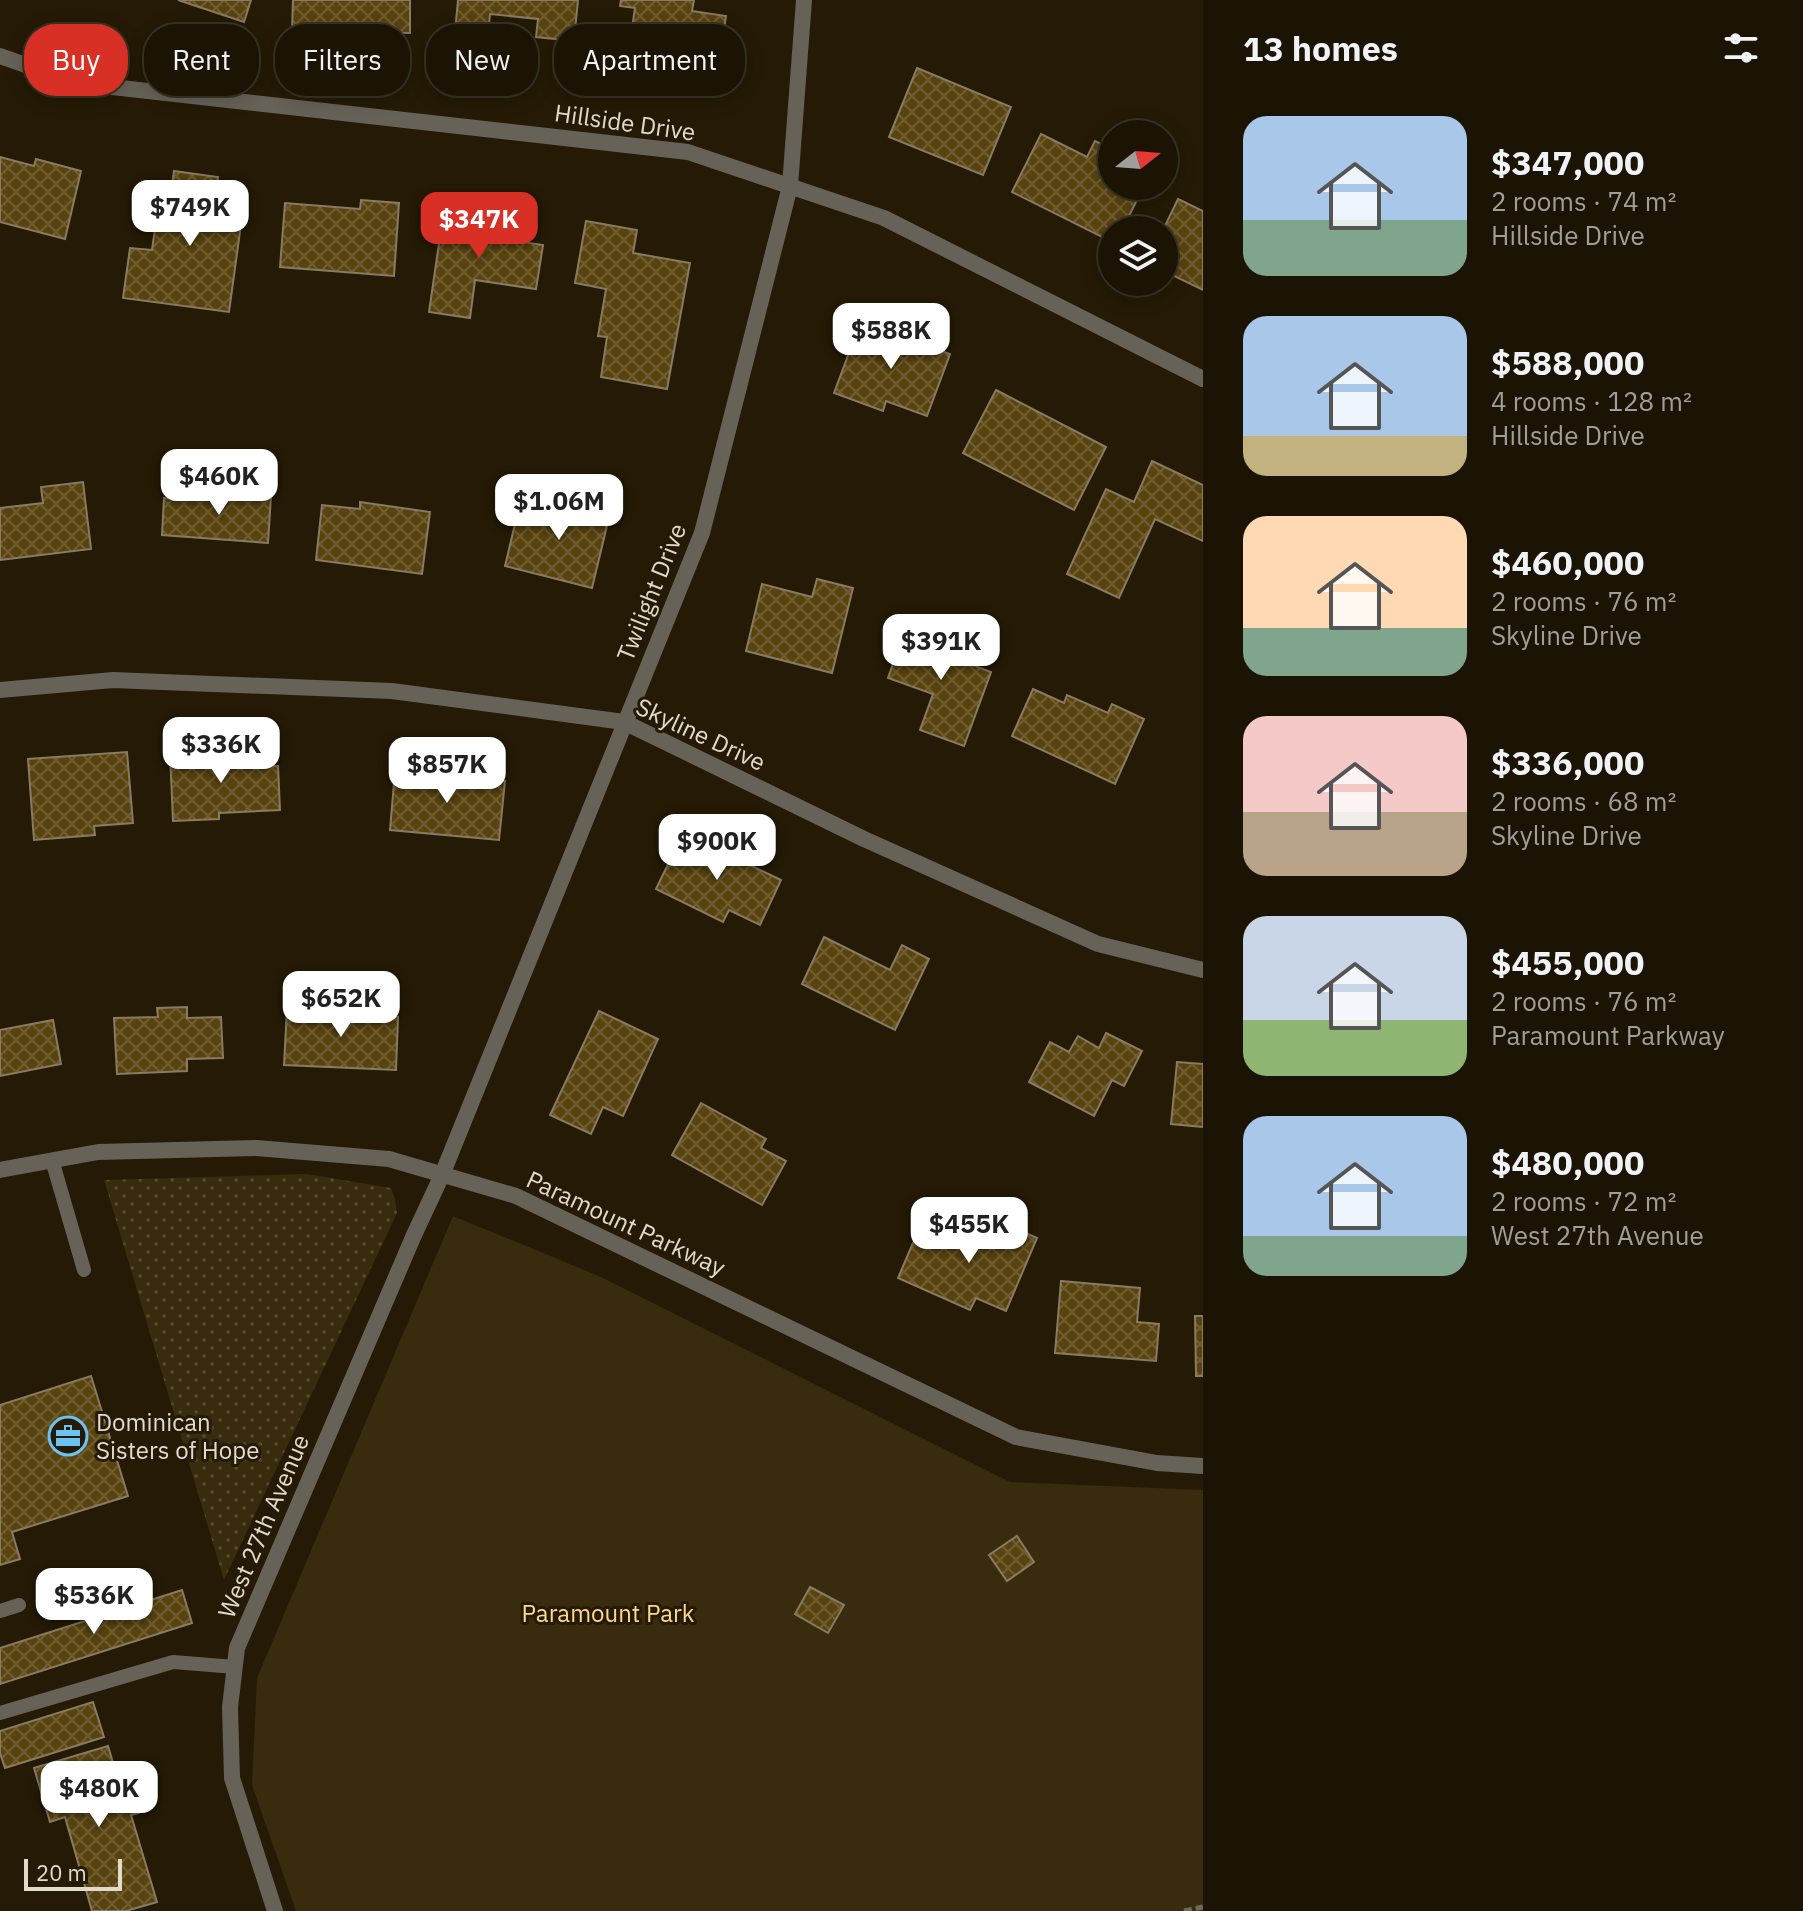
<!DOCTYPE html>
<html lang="en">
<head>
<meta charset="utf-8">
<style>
  :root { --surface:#1b1404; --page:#282113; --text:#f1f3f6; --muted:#a09e9a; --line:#393326; --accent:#d93025 }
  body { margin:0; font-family:"IBM Plex Sans",sans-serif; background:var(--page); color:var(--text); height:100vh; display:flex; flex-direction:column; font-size:30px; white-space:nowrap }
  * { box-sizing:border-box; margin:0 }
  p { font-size:26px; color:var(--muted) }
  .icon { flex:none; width:44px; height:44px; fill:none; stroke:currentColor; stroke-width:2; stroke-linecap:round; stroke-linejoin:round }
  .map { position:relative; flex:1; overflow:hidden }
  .panel { display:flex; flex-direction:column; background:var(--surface); width:600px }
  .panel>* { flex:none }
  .hud { position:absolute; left:24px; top:24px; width:760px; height:72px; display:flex; gap:16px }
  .needle { width:52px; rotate:73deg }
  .buttons { position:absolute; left:1098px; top:120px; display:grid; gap:16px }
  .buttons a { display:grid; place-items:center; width:80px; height:80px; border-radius:50%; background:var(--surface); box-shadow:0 4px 20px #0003,0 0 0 2px var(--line); font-size:40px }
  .scale { position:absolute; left:24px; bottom:20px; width:98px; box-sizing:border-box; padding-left:8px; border:4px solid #e1dacd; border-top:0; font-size:22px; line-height:28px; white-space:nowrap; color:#e1dacd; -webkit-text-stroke:6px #241a05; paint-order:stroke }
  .price { position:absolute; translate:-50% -68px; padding:0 18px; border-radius:16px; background:#fff; color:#222; font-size:26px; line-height:52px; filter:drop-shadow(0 2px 4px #0008) }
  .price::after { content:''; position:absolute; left:50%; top:48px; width:24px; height:18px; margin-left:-12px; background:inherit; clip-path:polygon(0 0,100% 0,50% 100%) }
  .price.selected { background:var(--accent); color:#fff }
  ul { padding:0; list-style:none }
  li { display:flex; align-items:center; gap:24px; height:200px; padding:0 40px }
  li span { display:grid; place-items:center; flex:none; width:224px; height:160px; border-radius:24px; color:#555 }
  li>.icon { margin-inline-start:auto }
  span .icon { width:96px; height:96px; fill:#fffc; stroke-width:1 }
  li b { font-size:34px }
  h2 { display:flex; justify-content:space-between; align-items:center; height:96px; padding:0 40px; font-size:34px }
  .pill { padding:0 28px; border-radius:32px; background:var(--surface); box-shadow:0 4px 20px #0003,0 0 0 2px var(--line); font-size:28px; line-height:72px }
  .pill.selected { background:var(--accent); color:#fff }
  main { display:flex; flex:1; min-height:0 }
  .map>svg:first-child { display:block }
  .grass { fill:url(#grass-dots) }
  .park { fill:#392b0d }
  .building { fill:url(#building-cross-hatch); stroke:#887b64; stroke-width:2 }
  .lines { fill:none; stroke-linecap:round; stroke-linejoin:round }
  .path { stroke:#716957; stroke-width:5; stroke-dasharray:8 4; stroke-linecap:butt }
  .lane { stroke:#676258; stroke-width:14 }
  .street { stroke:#676258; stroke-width:16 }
  .labels { text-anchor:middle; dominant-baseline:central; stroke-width:6; stroke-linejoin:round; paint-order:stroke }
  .street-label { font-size:24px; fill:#e1dacd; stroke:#241a05 }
  .poi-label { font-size:24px; fill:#e1dacd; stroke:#241a05; text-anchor:start }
  .park-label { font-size:24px; fill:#fdd88c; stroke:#241a05 }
</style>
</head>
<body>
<main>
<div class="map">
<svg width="1203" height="1911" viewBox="0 0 1203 1911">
  <defs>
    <pattern id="grass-dots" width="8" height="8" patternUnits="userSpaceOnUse" patternTransform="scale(2)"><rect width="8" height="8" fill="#392b0d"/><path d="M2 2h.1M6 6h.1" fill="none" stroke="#55492f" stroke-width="1.8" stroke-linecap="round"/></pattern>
    <pattern id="building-cross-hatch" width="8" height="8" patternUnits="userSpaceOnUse" patternTransform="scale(2)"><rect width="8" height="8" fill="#59430f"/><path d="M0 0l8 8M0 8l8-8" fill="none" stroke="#715e31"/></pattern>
  </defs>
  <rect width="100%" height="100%" fill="#241a05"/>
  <!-- grass -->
  <path class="grass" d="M307,1174L391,1188L395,1199L397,1213L224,1580L104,1180Z"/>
  <!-- park -->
  <path class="park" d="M453,1216L599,1276L1010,1482L1203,1490V1911H296L252,1785L257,1678Z"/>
  <!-- building -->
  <g class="building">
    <path d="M178,0H251L244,22Z"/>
    <path d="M293,0H410V33L292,30Z"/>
    <path d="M458,0H578L574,41L536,37L538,19L490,14L488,36L455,32Z"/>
    <path d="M621,0H694L692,11L726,16L720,56L697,52L695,64L662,58L661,67L627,62L635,8L620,6Z"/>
    <path d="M917,68L1011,107L983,175L889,137Z"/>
    <path d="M1041,134L1087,157L1095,141L1112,149V186H1144L1122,230H1112V242L1012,192Z"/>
    <path d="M0,157L34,166L36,159L81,171L65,239L0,222Z"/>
    <path d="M174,171L218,177L216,191L245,195L229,312L123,298L130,248L152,250L156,221L167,222Z"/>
    <path d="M1178,199L1203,211V290L1164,271L1163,230Z"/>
    <path d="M361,200L399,203L394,276L280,267L285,203L360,209Z"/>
    <path d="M444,209L520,220L516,241L543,245L536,289L475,280L470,318L429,312Z"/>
    <path d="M586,221L637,230L633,253L690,263L667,389L601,377L607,337L598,336L606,289L575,283Z"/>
    <path d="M861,321L950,354L927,416L886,401L883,411L834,393Z"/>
    <path d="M996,390L1106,447L1074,510L963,453Z"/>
    <path d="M1152,461L1203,485V541L1155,519L1119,598L1067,574L1106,489L1134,502Z"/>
    <path d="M83,482L91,549L0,560V508L43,503L41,487Z"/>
    <path d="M198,491L271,496L268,543L162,535L164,498L198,500Z"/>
    <path d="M576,500L611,509L592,588L505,566L520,503L572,516Z"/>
    <path d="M360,502L430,512L422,574L316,560L322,505L360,509Z"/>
    <path d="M817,579L853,588L832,673L746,651L762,584L812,597Z"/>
    <path d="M907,624L964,645L959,660L991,672L964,746L920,730L933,694L888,678Z"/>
    <path d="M1033,689L1064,703L1067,695L1108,713L1112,704L1144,719L1115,784L1012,736Z"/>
    <path d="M246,750L247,767L278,766L280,810L219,813V819L173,821L170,753Z"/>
    <path d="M127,752L133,823L94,826L95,835L34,840L28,759Z"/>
    <path d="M395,771L505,781L499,840L390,830Z"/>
    <path d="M683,833L781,880L760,925L729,910L723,922L656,889Z"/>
    <path d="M824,937L890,970L902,945L929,959L895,1030L802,984Z"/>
    <path d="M345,1002L373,1003L372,1016L398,1017L396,1070L284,1065L287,1009L345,1012Z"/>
    <path d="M187,1007V1018L221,1017L223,1058L187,1059V1071L117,1074L114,1018L158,1017L157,1008Z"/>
    <path d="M599,1011L658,1039L623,1116L603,1107L591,1134L550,1115Z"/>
    <path d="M53,1020L61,1064L0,1076V1030Z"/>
    <path d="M1106,1033L1142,1051L1124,1086L1112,1080L1094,1116L1029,1082L1050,1042L1069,1052L1078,1036L1099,1048Z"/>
    <path d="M1177,1062L1203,1064V1127L1171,1124Z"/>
    <path d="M701,1103L766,1139L761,1148L786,1161L762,1205L672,1155Z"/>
    <path d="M1000,1221L1037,1238L1006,1311L976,1298L970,1310L898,1278L921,1224L943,1233L946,1226L990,1245Z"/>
    <path d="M1061,1281L1140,1288L1137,1322L1159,1324L1156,1361L1055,1353Z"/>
    <path d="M1195,1316H1203V1376H1196Z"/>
    <path d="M91,1376L128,1496L12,1532L20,1559L0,1565V1405Z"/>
    <path d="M1017,1536L1034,1562L1007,1581L989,1555Z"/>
    <path d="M810,1587L844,1605L828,1633L795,1614Z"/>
    <path d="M182,1590L192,1623L0,1684V1648Z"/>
    <path d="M93,1702L104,1737L5,1768L0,1753V1731Z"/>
    <path d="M108,1746L120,1786L130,1783L139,1813L131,1815L157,1902L126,1911H92L65,1817L50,1822L34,1768Z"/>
  </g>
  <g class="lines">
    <!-- path -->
    <path class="path" d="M1184,1911L1203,1907"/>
    <!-- lane -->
    <g class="lane">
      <path d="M52,1160L84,1270"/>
      <path d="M0,1611L19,1605"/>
      <path d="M0,1713L173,1662L235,1667"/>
    </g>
    <!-- street -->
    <g class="street">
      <path d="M0,56L77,83L688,152L884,218L1203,379"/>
      <path d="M0,690L113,680L392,691L624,722L864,839L1098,944L1203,970"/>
      <path d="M0,1170L98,1152L256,1148L389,1159L516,1196L1016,1437L1157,1463L1203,1466"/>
      <path d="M275,1911L232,1778L230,1707L237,1648L414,1235L442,1175L702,533L790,186L804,0"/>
    </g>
  </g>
  <!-- icons -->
  <defs>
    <symbol id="office-ring" viewBox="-11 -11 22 22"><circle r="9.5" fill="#241a05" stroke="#6cc3f2" stroke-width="1.5"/><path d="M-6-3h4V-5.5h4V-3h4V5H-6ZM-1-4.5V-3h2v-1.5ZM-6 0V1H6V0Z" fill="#6cc3f2"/></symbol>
  </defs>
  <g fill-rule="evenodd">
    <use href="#office-ring" x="46" y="1414" width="44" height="44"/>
  </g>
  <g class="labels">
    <!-- street labels -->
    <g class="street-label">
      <text transform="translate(625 122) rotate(8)">Hillside Drive</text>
      <text transform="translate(651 592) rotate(-68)">Twilight Drive</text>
      <text transform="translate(701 734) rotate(25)">Skyline Drive</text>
      <text transform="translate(626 1223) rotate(25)">Paramount Parkway</text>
      <text transform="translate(263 1526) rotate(-67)">West 27th Avenue</text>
    </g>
    <!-- poi labels -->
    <g class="poi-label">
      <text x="96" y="1422">Dominican<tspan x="96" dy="28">Sisters of Hope</tspan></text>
    </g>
    <!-- park labels -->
    <g class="park-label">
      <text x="608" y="1613">Paramount Park</text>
    </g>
  </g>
</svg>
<div class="buttons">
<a><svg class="needle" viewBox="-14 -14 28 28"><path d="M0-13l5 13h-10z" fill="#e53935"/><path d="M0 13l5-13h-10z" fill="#a09e9a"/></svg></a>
<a><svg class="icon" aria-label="layers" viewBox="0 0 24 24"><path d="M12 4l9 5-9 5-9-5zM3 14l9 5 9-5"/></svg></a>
</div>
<div class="scale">20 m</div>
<b class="price" style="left:190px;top:248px">$749K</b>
<b class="price selected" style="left:479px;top:260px">$347K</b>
<b class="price" style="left:891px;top:371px">$588K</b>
<b class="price" style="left:219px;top:517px">$460K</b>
<b class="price" style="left:559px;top:542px">$1.06M</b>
<b class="price" style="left:941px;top:682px">$391K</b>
<b class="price" style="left:221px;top:785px">$336K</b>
<b class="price" style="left:447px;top:805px">$857K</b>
<b class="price" style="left:717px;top:882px">$900K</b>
<b class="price" style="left:341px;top:1039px">$652K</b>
<b class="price" style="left:969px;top:1265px">$455K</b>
<b class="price" style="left:94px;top:1636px">$536K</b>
<b class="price" style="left:99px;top:1829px">$480K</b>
<div class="hud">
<a class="pill selected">Buy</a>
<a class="pill">Rent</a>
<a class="pill">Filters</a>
<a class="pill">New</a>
<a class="pill">Apartment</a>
</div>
</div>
<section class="panel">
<h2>13 homes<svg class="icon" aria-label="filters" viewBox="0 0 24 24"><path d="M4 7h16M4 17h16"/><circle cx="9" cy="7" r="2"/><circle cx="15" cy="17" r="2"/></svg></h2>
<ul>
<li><span style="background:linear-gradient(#a9c7e8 65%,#7fa58c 0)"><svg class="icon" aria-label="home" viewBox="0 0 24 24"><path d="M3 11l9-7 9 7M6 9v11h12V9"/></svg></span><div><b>$347,000</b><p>2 rooms · 74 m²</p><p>Hillside Drive</p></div></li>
<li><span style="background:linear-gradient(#a9c7e8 75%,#c2b280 0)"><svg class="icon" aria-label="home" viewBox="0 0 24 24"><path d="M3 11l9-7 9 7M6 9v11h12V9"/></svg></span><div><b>$588,000</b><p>4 rooms · 128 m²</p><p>Hillside Drive</p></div></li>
<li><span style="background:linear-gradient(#ffd9b3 70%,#7fa58c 0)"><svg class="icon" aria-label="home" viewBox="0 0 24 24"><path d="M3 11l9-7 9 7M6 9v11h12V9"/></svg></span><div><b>$460,000</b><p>2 rooms · 76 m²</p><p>Skyline Drive</p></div></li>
<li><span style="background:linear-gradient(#f6c9c9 60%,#b9a48a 0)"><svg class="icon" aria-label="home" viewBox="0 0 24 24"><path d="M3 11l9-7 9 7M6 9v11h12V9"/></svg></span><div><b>$336,000</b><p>2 rooms · 68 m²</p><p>Skyline Drive</p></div></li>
<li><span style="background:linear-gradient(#c9d6e8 65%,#8fb573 0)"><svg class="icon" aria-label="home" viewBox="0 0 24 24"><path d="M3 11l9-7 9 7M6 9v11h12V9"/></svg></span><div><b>$455,000</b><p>2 rooms · 76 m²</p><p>Paramount Parkway</p></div></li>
<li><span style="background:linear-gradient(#a9c7e8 75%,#7fa58c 0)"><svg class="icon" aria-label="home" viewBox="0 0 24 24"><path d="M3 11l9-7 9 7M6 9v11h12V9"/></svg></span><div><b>$480,000</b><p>2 rooms · 72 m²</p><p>West 27th Avenue</p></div></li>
</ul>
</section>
</main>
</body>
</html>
